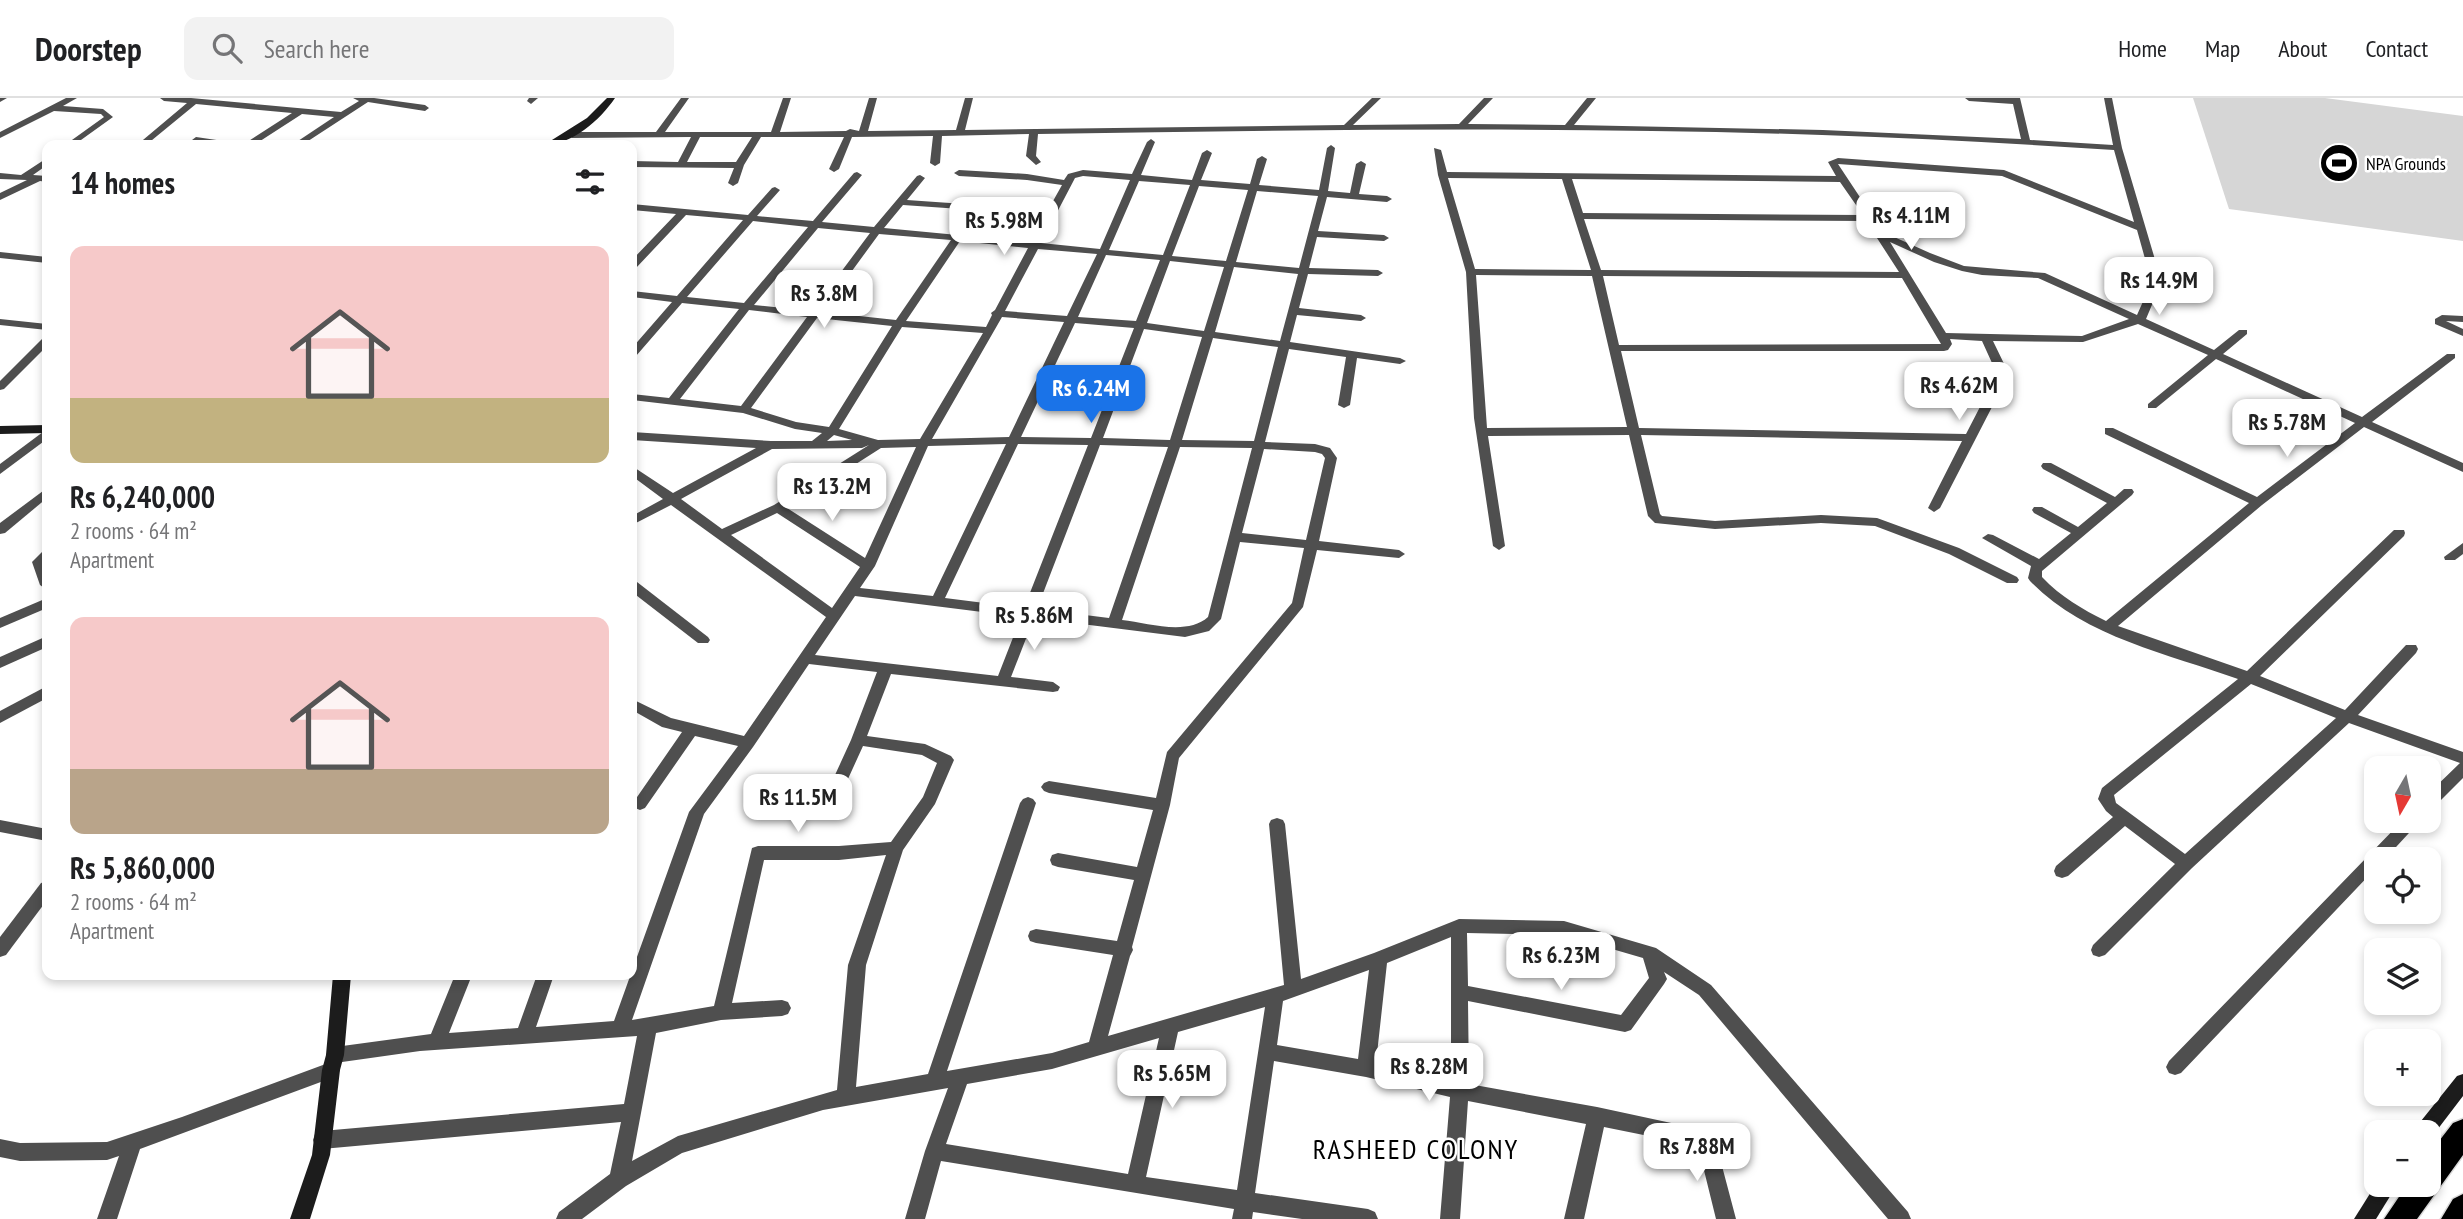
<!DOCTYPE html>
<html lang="en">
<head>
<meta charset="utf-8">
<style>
  :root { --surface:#fff; --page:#f2f2f2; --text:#202124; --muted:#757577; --line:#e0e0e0; --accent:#1a73e8 }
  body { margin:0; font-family:"PT Sans Narrow",sans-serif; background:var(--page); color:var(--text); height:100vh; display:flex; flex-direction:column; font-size:26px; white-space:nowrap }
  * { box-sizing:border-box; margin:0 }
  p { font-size:23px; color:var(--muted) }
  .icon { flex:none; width:38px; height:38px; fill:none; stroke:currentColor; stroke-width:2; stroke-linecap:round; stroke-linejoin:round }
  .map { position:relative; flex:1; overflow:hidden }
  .panel { position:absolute; left:42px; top:42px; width:595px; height:840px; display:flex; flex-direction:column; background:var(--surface); border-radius:14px; box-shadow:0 4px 10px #0003 }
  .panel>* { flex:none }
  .needle { width:46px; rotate:189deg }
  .fabs { position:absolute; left:2364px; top:658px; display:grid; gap:14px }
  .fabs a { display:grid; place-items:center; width:77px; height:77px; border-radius:14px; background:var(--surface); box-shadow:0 4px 10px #0003; font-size:35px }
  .price { position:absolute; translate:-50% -60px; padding:0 16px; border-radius:14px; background:#fff; color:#222; font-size:23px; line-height:46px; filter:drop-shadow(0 2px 4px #0008) }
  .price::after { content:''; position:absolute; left:50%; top:42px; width:21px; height:16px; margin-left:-10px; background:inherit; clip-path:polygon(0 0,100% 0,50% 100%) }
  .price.current { background:var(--accent); color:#fff }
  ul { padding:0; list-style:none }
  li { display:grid; align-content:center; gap:14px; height:371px; padding:0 28px }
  li span { display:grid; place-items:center; height:217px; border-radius:14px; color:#555 }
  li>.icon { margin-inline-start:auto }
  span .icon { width:126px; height:126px; fill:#fffc; stroke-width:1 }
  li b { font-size:30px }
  h2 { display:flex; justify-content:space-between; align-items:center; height:84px; padding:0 28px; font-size:30px }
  header { display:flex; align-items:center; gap:42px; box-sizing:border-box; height:98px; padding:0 35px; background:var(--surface); border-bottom:2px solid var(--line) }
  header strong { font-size:33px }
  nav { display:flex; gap:38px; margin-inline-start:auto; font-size:24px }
  .search { width:490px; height:63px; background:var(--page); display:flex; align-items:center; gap:18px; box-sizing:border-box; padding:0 24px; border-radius:14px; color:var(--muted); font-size:26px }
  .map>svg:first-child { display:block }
  .green { fill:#d6d6d6 }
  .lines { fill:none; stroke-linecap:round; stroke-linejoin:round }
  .highway-casing { stroke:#dbdbdb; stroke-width:3 }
  .street { fill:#4f4f4f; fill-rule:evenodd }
  .secondary { fill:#1c1c1c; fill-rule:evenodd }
  .highway { fill:#000; fill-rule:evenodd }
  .labels { text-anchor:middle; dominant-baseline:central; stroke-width:5; stroke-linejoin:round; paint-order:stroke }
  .far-poi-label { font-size:18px; fill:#000; stroke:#fff; text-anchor:start }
  .near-neighbourhood-label { font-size:28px; letter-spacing:2px; fill:#000; stroke:#fff }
</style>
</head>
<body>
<header>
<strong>Doorstep</strong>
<div class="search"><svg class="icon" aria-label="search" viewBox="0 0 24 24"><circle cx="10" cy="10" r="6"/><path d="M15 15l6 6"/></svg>Search here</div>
<nav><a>Home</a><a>Map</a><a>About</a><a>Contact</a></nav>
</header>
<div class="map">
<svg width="2463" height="1121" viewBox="0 0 2463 1121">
  <rect width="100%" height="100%" fill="#fff"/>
  <!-- green -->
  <path class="green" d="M2193,0H2325L2463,18V143L2229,111Z"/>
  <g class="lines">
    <defs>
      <g id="highway">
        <path d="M2463,1021V1057L2417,1121H2384L2407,1087H2429V1056L2453,1025Z"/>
        <path d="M2463,1096V1121H2441L2453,1101Z"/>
      </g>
    </defs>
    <!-- highway casing -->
    <use href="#highway" class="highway-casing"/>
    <!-- street -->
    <g class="street">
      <path d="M0,0H7L0,4Z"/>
      <path d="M66,0H77L63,8L103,11L113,19L74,47H65L104,19L101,16L54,13L0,40V34Z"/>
      <path d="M160,0H191L341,14L359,3L353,0H374L425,7L429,10L425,13L368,4L302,47H292L334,19L302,16L254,47H219L196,45L192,42L196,39L244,46L292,15L196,6L146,47H137L187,5L164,3Z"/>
      <path d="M529,0H538L531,6L527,3Z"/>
      <path d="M681,0H689L665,34H771L783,0H791L780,34L846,33L850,31L859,33L869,0H877L868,33L956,32L965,0H973L965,32L1344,27L1372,0H1381L1353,27L1459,26L1484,0H1493L1468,26L1565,27L1587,0H1596L1574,27L1823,32L2021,41L2013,6L1969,3L1965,0H2020L2030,42L2113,47L2104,0H2112L2122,50L2159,175V190L2146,221L2214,252L2239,232H2247V236L2223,256L2362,319L2447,256H2455V260L2372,324L2463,365V374L2364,329L2262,407L2118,528L2247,573L2394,432H2404L2405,435L2404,438L2260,578L2345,612L2406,547H2416L2418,551L2416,555L2358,617L2463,654V680L2434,709L2429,711V695L2460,665L2349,625L2192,770L2105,857L2099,859L2093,857L2091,852L2093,847L2175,766L2125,728L2068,778L2062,780L2056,778L2054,773L2056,768L2113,719L2106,713L2098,701L2102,690L2238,581C2168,556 2084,539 2030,483L2028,480L2031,468L1982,440L1988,436L1993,437L2039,461L2071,435L2034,415L2032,412L2034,409H2042L2078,429L2107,405L2043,371L2041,368L2043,365H2051L2115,399L2124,391H2132L2134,394L2132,397L2042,473V479C2061,499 2082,511 2106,523L2249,405L2105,336V330H2113L2257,399L2355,325L2216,261L2156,310H2148V306L2208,257L2138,226L2083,244L1993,243L2009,276L1940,410L1934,414L1928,410L1962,343L1641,337L1660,416L1662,418L1715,423L1821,417L1877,420L1959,450L2017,479L2019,482L2017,485H2007L1949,456L1875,428L1821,425L1715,431L1655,425L1648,418L1629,337L1488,338L1505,448L1499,452L1493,448L1474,320L1466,174L1438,77L1434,50L1441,52L1447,74L1836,78L1828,64L1838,60L2004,72L2134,124L2114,52C2017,46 1920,40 1822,37C1561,28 1299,32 1038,36L1036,58L1041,64L1036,67L1026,58L1029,36L942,38L940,65L935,68L930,65L933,38L852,39L839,71L834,74L829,71L844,39H761L744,67L738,85L733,88L728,85L734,70L632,69V63L678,64L691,39L572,40L568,37L572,34H656ZM700,39H752L736,64H687ZM1838,66L2002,78L2137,132L2149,175V190L2137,217L2045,175L1964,168L1930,155L1883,134ZM1448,80L1562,81L1591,172L1475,171ZM1572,81L1840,84L1863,117L1583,115ZM1584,121L1866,123L1899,174L1601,172ZM1890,144L1934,164L1962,173L1982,177L2038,180L2129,221L2082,238L1946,235ZM1476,177L1592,178L1627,329L1487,330ZM1603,178L1902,180L1941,246L1619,247ZM1950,241L1982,243L1997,276L1966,336L1639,330L1621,253H1944L1948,252L1952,246ZM2251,586L2336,620L2185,756L2116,705L2114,697Z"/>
      <path d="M1151,41L1155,44L1141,77L1192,82L1202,55L1207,52L1212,55L1201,82L1250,86L1257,61L1262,58L1267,61L1259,87L1319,92L1327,50L1331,47L1335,50L1328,93L1350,95L1356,66L1361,63L1366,66L1359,96L1387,98L1392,101L1387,104L1327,99L1318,133L1384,137L1389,140L1384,143L1317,139L1309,170L1378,172L1383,175L1378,178L1308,176L1299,210L1361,217L1366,220L1361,223L1297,217L1290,244L1400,260L1406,263L1400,266L1357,260L1350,307L1344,310L1338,307L1346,259L1289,251L1265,344L1315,346L1330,350L1337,360L1319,443L1399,452L1405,456L1399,460L1317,452L1303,509L1179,660L1170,707L1132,849L1133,852L1130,858L1108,938L1284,887L1269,726L1271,722L1277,720L1283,722L1285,726L1301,881L1374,855L1459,821L1564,823L1656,850L1711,887L1908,1114L1911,1121H1888L1699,897L1664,874L1667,881L1664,886L1631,932L1625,934L1468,903L1469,986L1597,1009L1713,1034L1736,1121H1716L1698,1048L1604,1029L1584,1121H1564L1586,1026L1468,1003L1460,1121H1440L1450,999L1366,979L1274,963L1255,1095L1368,1111L1375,1114L1378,1121H1302L1253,1114L1252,1121H1232L1234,1111L941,1063L925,1121H905L925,1053L948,990L823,1012L682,1055L626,1088L582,1121H556L559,1114L610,1076L621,1024L322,1051L315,1048L313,1042L315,1036L322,1033L624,1006L637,938L420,953L335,965L340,972L337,978L140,1051L117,1121H97L119,1058L107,1062L20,1063L0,1059V1041L20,1045L107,1044L182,1019L331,964L326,957L329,951L335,949L431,936L455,877H472L449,935L518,930L537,877H554L536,929L614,923L689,714L738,648L695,638L645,710L640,712L635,710L632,706L635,702L682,634L662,629L632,612V601L671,620L744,638L826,519L671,407L632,427V418L663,401L632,378V368L673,395L756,350L632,342V334L771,343H812L822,335L795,331L743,315L632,302V296L669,300L739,211L682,205L636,258L632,259V250L672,204L632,199V193L677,198L743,122L686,117L636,170L632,171V162L676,116L632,112V106L748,117L772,90L775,89L780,92L757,118L813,123L854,75L857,74L862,77L822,124L874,129L917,78L920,77L925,80L907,102L1048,112L1062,87L1027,82L959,78L954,75L959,72L1027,76L1064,82L1068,76L1083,72L1132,76L1147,44ZM1083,78L1130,82L1100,151L1041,145L1075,80ZM1139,83L1190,87L1163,157L1109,152ZM1199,88L1248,92L1226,163L1172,158ZM1257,93L1318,98L1299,170L1236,164ZM903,107L1045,117L1031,144L884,130ZM753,123L808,129L744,205L687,199ZM818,130L870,135L812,213L754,207ZM879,136L951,142L896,222L822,214ZM960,143L1028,150L995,212L991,215L992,217L986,229L906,223ZM1038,151L1097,156L1067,218L1005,213ZM1106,157L1160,162L1136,223L1078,219ZM1170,163L1224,169L1204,233L1147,225ZM1234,169L1298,176L1280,243L1215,234ZM749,212L807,219L741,308L680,301ZM1002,219L1064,224L1009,339L932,341ZM817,220L892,228L829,329L796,324L751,310ZM1075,225L1134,230L1091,340L1021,339ZM902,229L983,235L920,341L878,342L839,331ZM1144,231L1202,239L1170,342L1103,340ZM1213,240L1278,249L1254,343L1182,342ZM834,337L852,342L827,343ZM1006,346L933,498L860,490L875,468L928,348ZM1018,346L1088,347L1024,510L945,500ZM869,347L774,407L722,431L681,401L772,351L862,350ZM1100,347L1168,349L1109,520L1037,511ZM916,349L865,460L787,410L881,350ZM1180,349L1252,350L1208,519C1187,538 1148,525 1122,522ZM1264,351L1315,354L1322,356L1325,360L1306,442L1242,435ZM777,415L860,469L832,510L731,437ZM1240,444L1304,450L1292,505L1167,654L1156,700L1049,683L1044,685L1041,689L1044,693L1049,695L1153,712L1137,769L1058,755L1052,757L1050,762L1052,767L1058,769L1134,782L1117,843L1036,831L1030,833L1028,838L1030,843L1036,845L1113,857L1089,944L1052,955L947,973L1036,705L1033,701L1028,699L1023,701L1020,705L928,976L856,989L866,867L903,752L935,706L954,662L951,658L925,646L867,638L891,576L1053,594L1058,593L1060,589L1053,584L1011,579L1034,520L1185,539L1209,533L1221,521ZM855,498L1021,519L998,578L815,557ZM809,566L877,574L851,642L819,712L822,716L827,718L832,716L863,648L922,657L937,665L923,699L891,744L839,748H758L752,750L714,908L632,922L704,716L753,649ZM886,757L848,867L837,992L678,1038L632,1063L656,935L721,922L782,918L788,916L791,910L788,904L782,902L732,905L764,762H839ZM1467,835L1564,837L1643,860L1649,880L1621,917L1468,888ZM1451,839V982L1376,965L1387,865ZM1369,872L1358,961L1277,947L1283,903ZM1265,909L1237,1092L1146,1079L1178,934ZM1159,940L1128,1076L946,1046L967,986L1052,971Z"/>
      <path d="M47,60V67L33,77L47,78V84L40,83L0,102V95L27,82L0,81V75L21,77Z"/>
      <path d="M0,154L47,159V165L0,160Z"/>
      <path d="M47,192V199L43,198L42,195Z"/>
      <path d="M2442,217L2463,218V224L2446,223L2463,231V238L2435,226V221Z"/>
      <path d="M0,221L47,226V232L0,227Z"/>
      <path d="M47,239V248L4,291L0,292V283L43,240Z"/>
      <path d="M47,331V341L0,376V366Z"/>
      <path d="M47,390V400L5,435L0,436V425Z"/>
      <path d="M2463,445V456L2455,462H2445L2444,459Z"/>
      <path d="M47,453V492L40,487L32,464L42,454Z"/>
      <path d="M632,483L637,484L708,539L710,542L708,545H698L632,494Z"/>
      <path d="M47,500V510L0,530V520Z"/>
      <path d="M47,538V549L0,570V559Z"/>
      <path d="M47,588V600L0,625V613Z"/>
      <path d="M0,722L47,731V743L0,734Z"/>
      <path d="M2402,723H2420L2385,761H2376V770L2181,975L2175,977L2169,975L2166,969L2169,963Z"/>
      <path d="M47,783V802L6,857L0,859V839L41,785Z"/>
    </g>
    <!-- secondary -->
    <g class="secondary">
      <path d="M607,0H615C600,22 572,47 544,47L587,20Z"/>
      <path d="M47,327V335L0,336V328Z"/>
      <path d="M333,877H351L344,957L340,972L330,1057L310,1121H290L312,1057L322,972L326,957Z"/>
      <path d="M2463,976V998L2431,1040L2429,1034H2415L2417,1028L2457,978Z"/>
      <path d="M2376,1086L2397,1087L2376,1121H2354Z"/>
    </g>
    <!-- highway -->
    <use href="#highway" class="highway"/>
  </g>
  <!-- icons -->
  <defs>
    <symbol id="stadium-disc" viewBox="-11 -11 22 22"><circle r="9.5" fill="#000" stroke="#fff"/><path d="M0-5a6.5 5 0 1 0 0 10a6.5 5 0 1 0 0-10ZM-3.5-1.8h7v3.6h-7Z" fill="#fff"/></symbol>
  </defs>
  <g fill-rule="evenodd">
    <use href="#stadium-disc" x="2317" y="43" width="44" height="44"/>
  </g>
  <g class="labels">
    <!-- far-poi labels -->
    <g class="far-poi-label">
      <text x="2366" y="65">NPA Grounds</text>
    </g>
    <!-- near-neighbourhood labels -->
    <g class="near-neighbourhood-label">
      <text x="1416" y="1050">RASHEED COLONY</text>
    </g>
  </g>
</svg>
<div class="fabs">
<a><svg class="needle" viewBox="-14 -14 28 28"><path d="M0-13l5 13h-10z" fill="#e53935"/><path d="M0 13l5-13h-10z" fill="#757577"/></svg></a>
<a><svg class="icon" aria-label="locate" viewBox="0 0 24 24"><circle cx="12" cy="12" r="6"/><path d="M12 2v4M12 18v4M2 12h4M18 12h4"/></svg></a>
<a><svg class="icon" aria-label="layers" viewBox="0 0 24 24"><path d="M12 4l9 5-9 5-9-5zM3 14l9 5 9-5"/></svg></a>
<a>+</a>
<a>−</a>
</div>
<b class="price" style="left:1911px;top:154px">Rs 4.11M</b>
<b class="price" style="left:1004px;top:159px">Rs 5.98M</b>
<b class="price" style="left:2159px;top:219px">Rs 14.9M</b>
<b class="price" style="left:824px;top:232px">Rs 3.8M</b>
<b class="price" style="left:1959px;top:324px">Rs 4.62M</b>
<b class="price current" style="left:1091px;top:327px">Rs 6.24M</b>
<b class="price" style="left:2287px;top:361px">Rs 5.78M</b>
<b class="price" style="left:832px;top:425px">Rs 13.2M</b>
<b class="price" style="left:1034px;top:554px">Rs 5.86M</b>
<b class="price" style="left:798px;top:736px">Rs 11.5M</b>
<b class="price" style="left:1561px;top:894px">Rs 6.23M</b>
<b class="price" style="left:1429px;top:1005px">Rs 8.28M</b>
<b class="price" style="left:1172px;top:1012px">Rs 5.65M</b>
<b class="price" style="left:1697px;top:1085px">Rs 7.88M</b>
<section class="panel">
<h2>14 homes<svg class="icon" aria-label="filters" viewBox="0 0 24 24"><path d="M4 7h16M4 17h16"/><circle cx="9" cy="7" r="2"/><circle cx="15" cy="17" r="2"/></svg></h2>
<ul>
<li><span style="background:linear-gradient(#f6c9c9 70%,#c2b280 0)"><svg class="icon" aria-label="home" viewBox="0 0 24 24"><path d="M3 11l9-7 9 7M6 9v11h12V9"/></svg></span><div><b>Rs 6,240,000</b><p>2 rooms · 64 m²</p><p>Apartment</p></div></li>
<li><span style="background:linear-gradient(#f6c9c9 70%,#b9a48a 0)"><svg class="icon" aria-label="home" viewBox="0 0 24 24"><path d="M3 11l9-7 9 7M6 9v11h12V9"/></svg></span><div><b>Rs 5,860,000</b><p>2 rooms · 64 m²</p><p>Apartment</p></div></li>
</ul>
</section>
</div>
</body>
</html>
